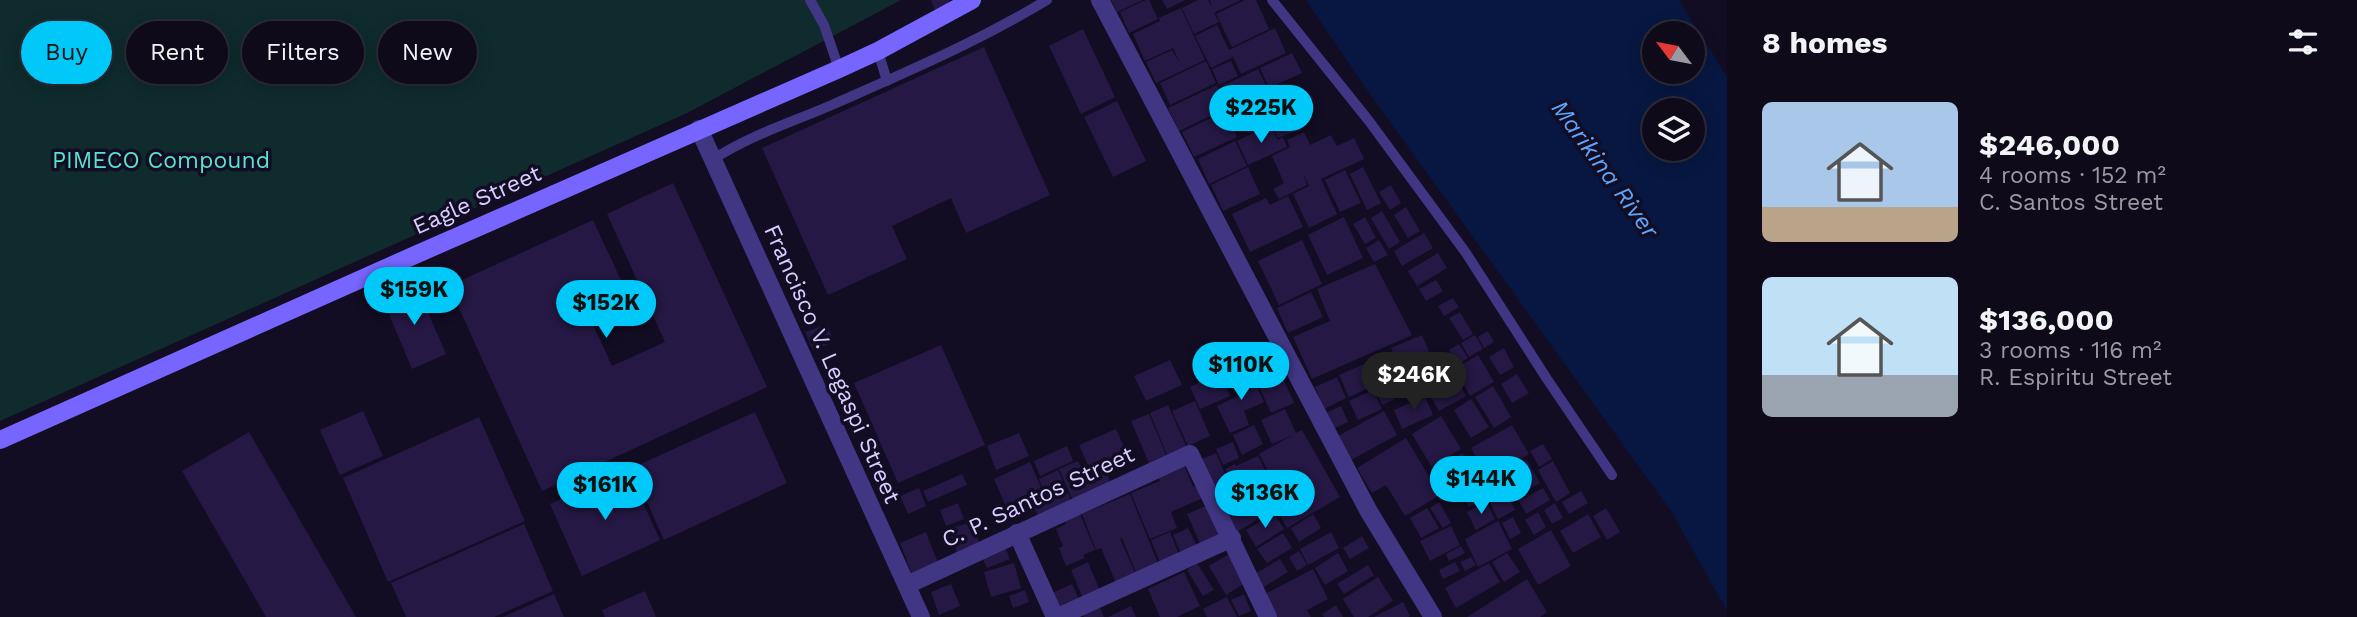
<!DOCTYPE html>
<html lang="en">
<head>
<meta charset="utf-8">
<style>
  :root { --surface:#0e0a1a; --page:#171323; --text:#f1f3f6; --muted:#9b9aa2; --line:#2e2b39; --accent:#00c9f9 }
  body { margin:0; font-family:"Work Sans",sans-serif; background:var(--page); color:var(--text); height:100vh; display:flex; flex-direction:column; font-size:26px; white-space:nowrap }
  * { box-sizing:border-box; margin:0 }
  p { font-size:23px; color:var(--muted) }
  .icon { flex:none; width:38px; height:38px; fill:none; stroke:currentColor; stroke-width:2; stroke-linecap:round; stroke-linejoin:round }
  .map { position:relative; flex:1; overflow:hidden }
  .details { display:flex; flex-direction:column; background:var(--surface); width:630px }
  .details>* { flex:none }
  .guide { position:absolute; left:21px; top:21px; width:665px; height:63px; display:flex; gap:14px }
  .needle { width:46px; rotate:302deg }
  .controls { position:absolute; left:1642px; top:21px; display:grid; gap:14px }
  .controls a { display:grid; place-items:center; width:63px; height:63px; border-radius:50%; background:var(--surface); box-shadow:0 4px 18px #0003,0 0 0 2px var(--line); font-size:35px }
  .price { position:absolute; translate:-50% -60px; padding:0 16px; border-radius:24px; background:var(--accent); color:#111; font-size:23px; line-height:46px; filter:drop-shadow(0 2px 4px #0008) }
  .price::after { content:''; position:absolute; left:50%; top:42px; width:21px; height:16px; margin-left:-10px; background:inherit; clip-path:polygon(0 0,100% 0,50% 100%) }
  .price.current { background:#222; color:#fff }
  ul { padding:0; list-style:none }
  li { display:flex; align-items:center; gap:21px; height:175px; padding:0 35px }
  li span { display:grid; place-items:center; flex:none; width:196px; height:140px; border-radius:10px; color:#555 }
  li>.icon { margin-inline-start:auto }
  span .icon { width:84px; height:84px; fill:#fffc; stroke-width:1 }
  li b { font-size:30px }
  h2 { display:flex; justify-content:space-between; align-items:center; height:84px; padding:0 35px; font-size:30px }
  .pill { padding:0 24px; border-radius:32px; background:var(--surface); box-shadow:0 4px 18px #0003,0 0 0 2px var(--line); font-size:24px; line-height:63px }
  .pill.current { background:var(--accent); color:#111 }
  main { display:flex; flex:1; min-height:0 }
  .map>svg:first-child { display:block }
  .green { fill:#0f2b2d }
  .water { fill:#071741; fill-rule:evenodd }
  .building { fill:#251844 }
  .lines { fill:none; stroke-linecap:round; stroke-linejoin:round }
  .service { stroke:#403684; stroke-width:10 }
  .minor { stroke:#403684; stroke-width:18 }
  .secondary { stroke:#7765ff; stroke-width:18 }
  .labels { text-anchor:middle; dominant-baseline:central; stroke-width:7; stroke-linejoin:round; paint-order:stroke }
  .park-label { font-size:23px; fill:#55e4cd; stroke:#120d23 }
  .street-label { font-size:23px; fill:#d8ceff; stroke:#120d23 }
  .water-label { font-size:24px; font-style:italic; fill:#5ca5ff; stroke:#120d23 }
</style>
</head>
<body>
<main>
<div class="map">
<svg width="1727" height="617" viewBox="0 0 1727 617">
  <rect width="100%" height="100%" fill="#120d23"/>
  <!-- green -->
  <path class="green" d="M0,0H901L687,113L0,421Z"/>
  <!-- water -->
  <path class="water" d="M1306,0H1679L1727,77V611L1671,511L1367,90ZM1654,33H1692V72H1654ZM1654,110H1692V149H1654Z"/>
  <!-- building -->
  <g class="building">
    <path d="M931,0H949L950,2L935,10Z"/>
    <path d="M1111,0H1143L1117,12Z"/>
    <path d="M1146,0H1149L1158,19L1129,33L1120,12Z"/>
    <path d="M1162,0H1185L1167,9Z"/>
    <path d="M1198,0H1208L1212,8L1210,0H1241L1214,13L1219,22L1194,34L1182,8Z"/>
    <path d="M1245,0H1256L1269,29L1232,47L1216,14Z"/>
    <path d="M1181,8L1205,60L1156,83L1146,62L1172,50L1180,63L1173,48L1145,61L1133,34L1160,21L1159,18Z"/>
    <path d="M1217,25L1229,50L1275,28L1286,53L1241,74L1233,57L1211,68L1195,36Z"/>
    <path d="M1083,29L1115,97L1081,114L1049,46Z"/>
    <path d="M984,47L1050,195L966,233L951,198L892,226L907,259L828,295L762,148Z"/>
    <path d="M1292,53L1302,73L1269,88L1260,68Z"/>
    <path d="M1206,61L1216,83L1170,105L1160,83Z"/>
    <path d="M1231,61L1238,76L1219,85L1212,69Z"/>
    <path d="M1258,69L1268,90L1257,95L1265,112L1236,126L1228,109L1233,106L1224,85Z"/>
    <path d="M1217,85L1227,108L1179,131L1168,108Z"/>
    <path d="M1117,101L1146,161L1113,177L1084,117Z"/>
    <path d="M1225,111L1237,137L1194,157L1182,132Z"/>
    <path d="M1301,115L1306,126L1278,138L1273,128Z"/>
    <path d="M1270,124L1278,140L1283,137L1287,147L1248,165L1237,141Z"/>
    <path d="M1304,132L1310,145L1331,135L1337,146L1354,138L1364,159L1321,179L1337,214L1309,228L1293,194L1309,186L1303,173L1307,185L1279,199L1273,189L1284,183L1272,156L1290,147L1287,140Z"/>
    <path d="M1235,141L1247,166L1209,184L1198,159Z"/>
    <path d="M1248,167L1260,194L1223,211L1211,185Z"/>
    <path d="M1363,167L1381,203L1367,210L1350,174Z"/>
    <path d="M1345,170L1361,203L1340,212L1325,180Z"/>
    <path d="M673,183L767,387L542,491L449,286L593,220L626,291L586,309L612,366L665,342L607,214Z"/>
    <path d="M1391,185L1401,203L1390,210L1379,192Z"/>
    <path d="M1288,196L1303,227L1250,252L1232,214L1266,198L1270,205Z"/>
    <path d="M1406,207L1420,231L1408,238L1394,215Z"/>
    <path d="M1382,211L1400,242L1389,249L1371,218Z"/>
    <path d="M1344,217L1363,258L1327,275L1308,235Z"/>
    <path d="M1365,217L1376,238L1365,244L1353,224Z"/>
    <path d="M1424,233L1433,248L1402,266L1394,251Z"/>
    <path d="M1302,240L1322,284L1279,305L1258,261Z"/>
    <path d="M1379,240L1388,255L1374,262L1366,248Z"/>
    <path d="M1438,253L1447,268L1417,286L1408,271Z"/>
    <path d="M1375,264L1412,335L1312,379L1293,337L1330,321L1317,289Z"/>
    <path d="M1436,280L1443,291L1426,301L1419,289Z"/>
    <path d="M416,285L446,354L412,369L383,300Z"/>
    <path d="M1311,292L1323,317L1288,333L1277,308Z"/>
    <path d="M1453,298L1459,307L1444,316L1438,306Z"/>
    <path d="M1460,312L1473,334L1463,340L1449,318Z"/>
    <path d="M827,324L834,342L813,350L805,332Z"/>
    <path d="M1488,331L1494,342L1484,348L1478,337Z"/>
    <path d="M1422,335L1432,359L1401,372L1391,348Z"/>
    <path d="M1475,335L1483,349L1469,357L1461,343Z"/>
    <path d="M1459,344L1468,358L1457,365L1449,350Z"/>
    <path d="M941,345L985,445L898,483L854,383Z"/>
    <path d="M1504,348L1514,367L1500,375L1489,357Z"/>
    <path d="M1446,353L1455,368L1445,374L1435,359Z"/>
    <path d="M1387,354L1396,376L1349,397L1339,375Z"/>
    <path d="M1478,355L1494,382L1470,396L1455,369Z"/>
    <path d="M1274,358L1294,403L1271,413L1251,369Z"/>
    <path d="M1170,360L1182,385L1146,401L1134,376Z"/>
    <path d="M1433,361L1440,377L1428,382L1421,366Z"/>
    <path d="M1419,367L1426,383L1408,392L1400,375Z"/>
    <path d="M1249,369L1264,402L1244,411L1249,425L1230,433L1217,406L1238,396L1230,378Z"/>
    <path d="M1220,373L1230,396L1200,409L1190,387Z"/>
    <path d="M1452,373L1466,396L1439,411L1426,388Z"/>
    <path d="M1517,374L1529,393L1512,403L1501,384Z"/>
    <path d="M1337,377L1346,398L1324,409L1315,387Z"/>
    <path d="M1386,384L1394,400L1382,405L1375,389Z"/>
    <path d="M1493,386L1511,417L1494,428L1475,397Z"/>
    <path d="M1373,390L1382,409L1358,420L1349,401Z"/>
    <path d="M1425,396L1433,415L1402,429L1394,410Z"/>
    <path d="M1471,399L1489,427L1471,438L1454,410Z"/>
    <path d="M1195,401L1210,436L1188,446L1172,411Z"/>
    <path d="M1168,405L1186,446L1167,455L1150,413Z"/>
    <path d="M1341,406L1348,422L1333,429L1326,413Z"/>
    <path d="M1285,409L1296,433L1302,430L1340,497L1287,528L1270,498L1311,474L1279,491L1259,454L1293,435L1272,444L1261,420Z"/>
    <path d="M363,411L383,456L340,475L320,430Z"/>
    <path d="M1384,411L1397,435L1351,460L1338,436Z"/>
    <path d="M755,412L787,483L664,540L632,468Z"/>
    <path d="M1149,414L1166,455L1149,463L1131,421Z"/>
    <path d="M1441,416L1461,449L1431,466L1412,434Z"/>
    <path d="M479,417L525,521L388,582L343,478Z"/>
    <path d="M1254,425L1263,444L1242,455L1233,435Z"/>
    <path d="M1512,425L1529,454L1488,478L1471,448Z"/>
    <path d="M1116,429L1131,463L1107,474L1111,485L1073,501L1059,469L1078,461L1082,469L1107,458L1088,465L1079,445Z"/>
    <path d="M249,432L356,617H266L182,471Z"/>
    <path d="M1019,433L1029,456L996,470L987,446Z"/>
    <path d="M1406,438L1440,495L1405,516L1386,485L1372,493L1357,468Z"/>
    <path d="M1233,442L1239,458L1223,465L1216,449Z"/>
    <path d="M1543,444L1552,459L1539,467L1530,451Z"/>
    <path d="M1067,446L1073,461L1040,476L1034,461Z"/>
    <path d="M1216,453L1230,485L1214,492L1200,460Z"/>
    <path d="M1463,453L1475,478L1451,490L1438,465Z"/>
    <path d="M1258,456L1266,472L1244,482L1241,476L1231,481L1225,469L1235,464L1236,466Z"/>
    <path d="M1527,460L1540,483L1519,495L1506,472Z"/>
    <path d="M1553,461L1570,493L1556,502L1538,470Z"/>
    <path d="M1030,462L1043,492L1007,509L994,479Z"/>
    <path d="M1183,462L1193,487L1200,484L1205,497L1171,512L1177,528L1150,539L1131,493L1160,481L1156,473Z"/>
    <path d="M627,468L660,540L582,576L550,504Z"/>
    <path d="M1058,470L1072,503L1039,518L1032,503L1046,496L1039,479Z"/>
    <path d="M962,474L967,485L928,502L923,491Z"/>
    <path d="M1491,481L1498,495L1489,500L1481,486Z"/>
    <path d="M1475,487L1481,500L1469,507L1462,494Z"/>
    <path d="M919,488L926,506L908,514L900,496Z"/>
    <path d="M1543,488L1550,500L1526,514L1519,501Z"/>
    <path d="M1581,491L1588,503L1569,514L1562,502Z"/>
    <path d="M1130,494L1159,566L1137,575L1122,538L1120,539L1136,575L1116,583L1101,548L1096,550L1082,514Z"/>
    <path d="M1252,494L1265,515L1237,532L1224,511Z"/>
    <path d="M1507,494L1515,510L1498,519L1490,503Z"/>
    <path d="M1439,502L1451,523L1443,528L1430,508Z"/>
    <path d="M1486,502L1495,519L1476,530L1467,512Z"/>
    <path d="M958,503L964,519L946,526L940,510Z"/>
    <path d="M1555,503L1563,518L1552,524L1544,510Z"/>
    <path d="M1208,505L1223,538L1202,548L1187,514Z"/>
    <path d="M1427,508L1439,528L1421,538L1410,518Z"/>
    <path d="M1606,508L1620,532L1607,540L1593,516Z"/>
    <path d="M1538,512L1546,527L1534,535L1525,520Z"/>
    <path d="M1274,513L1284,529L1256,547L1246,530Z"/>
    <path d="M1080,514L1095,550L1083,555L1085,558L1066,566L1059,548L1063,546L1056,529L1066,524L1065,520Z"/>
    <path d="M1313,514L1321,528L1299,542L1291,528Z"/>
    <path d="M1588,514L1601,537L1573,553L1560,531Z"/>
    <path d="M1513,517L1521,533L1510,539L1502,523Z"/>
    <path d="M1498,521L1512,549L1478,567L1465,539Z"/>
    <path d="M972,522L980,545L957,553L949,529Z"/>
    <path d="M524,524L553,591L494,617H406L391,583Z"/>
    <path d="M1451,526L1460,545L1430,561L1420,541Z"/>
    <path d="M1188,528L1198,548L1182,555L1173,535Z"/>
    <path d="M1551,530L1571,566L1538,585L1518,549Z"/>
    <path d="M926,532L938,563L912,574L900,543Z"/>
    <path d="M1170,532L1180,557L1161,565L1151,540Z"/>
    <path d="M1331,532L1339,548L1308,565L1300,549Z"/>
    <path d="M1283,533L1292,548L1267,563L1257,549Z"/>
    <path d="M1362,536L1369,548L1350,559L1343,548Z"/>
    <path d="M1004,545L1010,559L987,568L981,554Z"/>
    <path d="M1461,546L1465,553L1449,561L1446,554Z"/>
    <path d="M1299,551L1307,565L1297,571L1289,557Z"/>
    <path d="M1338,553L1348,571L1325,585L1315,568Z"/>
    <path d="M1507,553L1520,572L1504,582L1492,562Z"/>
    <path d="M1229,554L1246,582L1226,595L1209,566Z"/>
    <path d="M1471,557L1476,565L1465,571L1460,562Z"/>
    <path d="M1280,559L1288,572L1261,589L1253,575Z"/>
    <path d="M1088,562L1101,593L1084,601L1071,570Z"/>
    <path d="M1455,562L1460,571L1443,579L1439,570Z"/>
    <path d="M1014,563L1021,588L991,597L984,572Z"/>
    <path d="M1197,563L1214,590L1203,596L1187,570Z"/>
    <path d="M1489,563L1500,582L1456,608L1445,588Z"/>
    <path d="M1368,565L1374,575L1344,594L1337,584Z"/>
    <path d="M1313,569L1328,599L1307,610L1311,617H1276L1265,594Z"/>
    <path d="M1184,572L1200,606L1177,617H1160L1148,589Z"/>
    <path d="M1378,577L1393,601L1368,617H1354L1343,599Z"/>
    <path d="M1527,579L1547,612L1540,617H1467Z"/>
    <path d="M951,584L960,606L939,615L931,592Z"/>
    <path d="M1072,584L1080,601L1055,611L1048,595Z"/>
    <path d="M1025,590L1029,602L1013,608L1009,596Z"/>
    <path d="M645,591L656,617H605L602,610Z"/>
    <path d="M554,594L564,617H503Z"/>
    <path d="M1244,594L1251,611L1239,616L1231,600Z"/>
    <path d="M1227,597L1237,617H1207L1203,609Z"/>
    <path d="M1403,602L1410,616L1408,617H1374Z"/>
    <path d="M1098,604L1104,617H1084L1082,611Z"/>
    <path d="M1336,605L1343,617H1324L1322,614Z"/>
    <path d="M1131,606L1136,617H1108Z"/>
  </g>
  <g class="lines">
    <!-- service -->
    <g class="service">
      <path d="M810,0L824,25L839,69"/>
      <path d="M1272,0L1369,121L1466,253L1547,379L1612,475"/>
      <path d="M878,51L887,81"/>
      <path d="M712,160C750,135 793,122 834,104C907,72 979,41 1047,0"/>
    </g>
    <!-- minor -->
    <g class="minor">
      <path d="M1100,0L1368,510L1433,617"/>
      <path d="M699,129L921,617"/>
      <path d="M1017,533L1055,617"/>
      <path d="M907,585L1190,454L1268,617"/>
      <path d="M1058,617L1232,538"/>
    </g>
    <!-- secondary -->
    <path class="secondary" d="M0,440L415,255L839,69L878,51L972,0"/>
  </g>
  <g class="labels">
    <!-- park labels -->
    <g class="park-label">
      <text x="161" y="160">PIMECO Compound</text>
    </g>
    <!-- street labels -->
    <g class="street-label">
      <text transform="translate(477 200) rotate(-24)">Eagle Street</text>
      <text transform="translate(832 364) rotate(66)">Francisco V. Legaspi Street</text>
      <text transform="translate(1038 497) rotate(-25)">C. P. Santos Street</text>
    </g>
    <!-- water labels -->
    <g class="water-label">
      <text transform="translate(1605 169) rotate(54)">Marikina River</text>
    </g>
  </g>
</svg>
<div class="controls">
<a><svg class="needle" viewBox="-14 -14 28 28"><path d="M0-13l5 13h-10z" fill="#e53935"/><path d="M0 13l5-13h-10z" fill="#9b9aa2"/></svg></a>
<a><svg class="icon" aria-label="layers" viewBox="0 0 24 24"><path d="M12 4l9 5-9 5-9-5zM3 14l9 5 9-5"/></svg></a>
</div>
<b class="price" style="left:1261px;top:145px">$225K</b>
<b class="price" style="left:414px;top:327px">$159K</b>
<b class="price" style="left:606px;top:340px">$152K</b>
<b class="price" style="left:1241px;top:402px">$110K</b>
<b class="price current" style="left:1414px;top:412px">$246K</b>
<b class="price" style="left:1481px;top:516px">$144K</b>
<b class="price" style="left:605px;top:522px">$161K</b>
<b class="price" style="left:1265px;top:530px">$136K</b>
<div class="guide">
<a class="pill current">Buy</a>
<a class="pill">Rent</a>
<a class="pill">Filters</a>
<a class="pill">New</a>
</div>
</div>
<section class="details">
<h2>8 homes<svg class="icon" aria-label="filters" viewBox="0 0 24 24"><path d="M4 7h16M4 17h16"/><circle cx="9" cy="7" r="2"/><circle cx="15" cy="17" r="2"/></svg></h2>
<ul>
<li><span style="background:linear-gradient(#a9c7e8 75%,#b9a48a 0)"><svg class="icon" aria-label="home" viewBox="0 0 24 24"><path d="M3 11l9-7 9 7M6 9v11h12V9"/></svg></span><div><b>$246,000</b><p>4 rooms · 152 m²</p><p>C. Santos Street</p></div></li>
<li><span style="background:linear-gradient(#bfe0f5 70%,#9aa5b1 0)"><svg class="icon" aria-label="home" viewBox="0 0 24 24"><path d="M3 11l9-7 9 7M6 9v11h12V9"/></svg></span><div><b>$136,000</b><p>3 rooms · 116 m²</p><p>R. Espiritu Street</p></div></li>
</ul>
</section>
</main>
</body>
</html>
